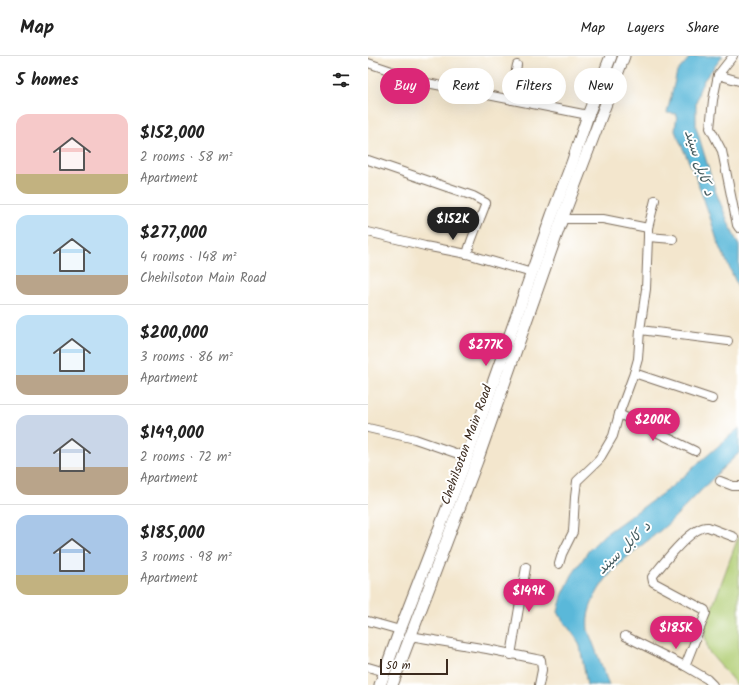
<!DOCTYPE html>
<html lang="en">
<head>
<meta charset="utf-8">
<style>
  :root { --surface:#fff; --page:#f6f6f6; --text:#222; --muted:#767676; --line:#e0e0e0; --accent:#db2777 }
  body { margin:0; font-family:Kalam,"Playpen Sans Arabic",sans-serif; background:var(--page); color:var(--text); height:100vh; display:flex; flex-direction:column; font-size:15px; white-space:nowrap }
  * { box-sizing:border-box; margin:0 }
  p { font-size:13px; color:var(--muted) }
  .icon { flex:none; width:22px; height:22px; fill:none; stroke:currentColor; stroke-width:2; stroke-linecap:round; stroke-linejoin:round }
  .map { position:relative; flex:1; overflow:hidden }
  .details { display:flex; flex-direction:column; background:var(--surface); width:368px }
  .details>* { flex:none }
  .top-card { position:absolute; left:12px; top:12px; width:299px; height:36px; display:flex; gap:8px }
  .scale { position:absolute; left:12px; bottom:10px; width:68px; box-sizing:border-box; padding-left:4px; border:2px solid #3b2a1e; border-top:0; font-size:11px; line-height:14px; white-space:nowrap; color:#3b2a1e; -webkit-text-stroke:3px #fff; paint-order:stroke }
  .price { position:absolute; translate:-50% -34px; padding:0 9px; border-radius:14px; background:var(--accent); color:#fff; font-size:13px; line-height:26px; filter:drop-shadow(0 1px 2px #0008) }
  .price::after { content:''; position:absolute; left:50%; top:24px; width:12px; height:9px; margin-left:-6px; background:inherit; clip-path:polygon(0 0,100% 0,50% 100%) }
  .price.on { background:#222; color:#fff }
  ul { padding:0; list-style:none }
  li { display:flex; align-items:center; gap:12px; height:100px; padding:0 16px }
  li+li { border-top:1px solid var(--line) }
  li span { display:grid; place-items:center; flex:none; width:112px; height:80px; border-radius:12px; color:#555 }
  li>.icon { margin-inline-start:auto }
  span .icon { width:48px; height:48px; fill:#fffc; stroke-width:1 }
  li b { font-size:17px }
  h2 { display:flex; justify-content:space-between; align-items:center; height:48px; padding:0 16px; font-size:17px }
  .pill { padding:0 14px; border-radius:18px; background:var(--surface); box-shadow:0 4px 16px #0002; font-size:14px; line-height:36px }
  .pill.on { background:var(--accent); color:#fff }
  header { display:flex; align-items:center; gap:24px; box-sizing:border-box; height:56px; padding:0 20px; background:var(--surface); border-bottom:1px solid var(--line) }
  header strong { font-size:19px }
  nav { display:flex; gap:22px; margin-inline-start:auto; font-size:14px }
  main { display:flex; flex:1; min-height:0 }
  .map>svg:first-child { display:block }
  .green { fill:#b1ce74; stroke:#767c49 }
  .water { fill:#5ab8d9; stroke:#4a717c }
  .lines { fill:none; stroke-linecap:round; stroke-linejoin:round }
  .street-casing { stroke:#7b6c5b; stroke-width:10 }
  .secondary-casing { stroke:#7b6c5b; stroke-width:13 }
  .street { stroke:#fff; stroke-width:8 }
  .secondary { stroke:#fff; stroke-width:11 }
  .labels { text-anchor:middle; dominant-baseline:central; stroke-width:4; stroke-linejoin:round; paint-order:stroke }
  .street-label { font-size:13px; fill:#3b2a1e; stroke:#fff }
  .water-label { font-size:14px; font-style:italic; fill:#465c5f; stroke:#fff }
</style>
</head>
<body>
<header>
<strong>Map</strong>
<nav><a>Map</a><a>Layers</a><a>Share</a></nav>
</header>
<main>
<section class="details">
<h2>5 homes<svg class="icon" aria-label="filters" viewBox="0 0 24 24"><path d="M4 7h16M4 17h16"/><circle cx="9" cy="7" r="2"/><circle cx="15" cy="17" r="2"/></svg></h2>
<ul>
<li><span style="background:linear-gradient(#f6c9c9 75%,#c2b280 0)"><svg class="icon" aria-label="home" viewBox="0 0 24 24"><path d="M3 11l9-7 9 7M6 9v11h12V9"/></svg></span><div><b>$152,000</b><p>2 rooms · 58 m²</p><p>Apartment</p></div></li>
<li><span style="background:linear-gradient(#bfe0f5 75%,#b9a48a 0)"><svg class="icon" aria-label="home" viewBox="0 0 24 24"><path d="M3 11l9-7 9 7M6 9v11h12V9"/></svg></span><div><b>$277,000</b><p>4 rooms · 148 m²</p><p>Chehilsoton Main Road</p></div></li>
<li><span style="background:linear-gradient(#bfe0f5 75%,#b9a48a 0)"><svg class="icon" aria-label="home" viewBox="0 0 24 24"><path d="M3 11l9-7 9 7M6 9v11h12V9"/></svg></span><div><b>$200,000</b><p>3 rooms · 86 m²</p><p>Apartment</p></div></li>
<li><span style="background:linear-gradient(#c9d6e8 65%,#b9a48a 0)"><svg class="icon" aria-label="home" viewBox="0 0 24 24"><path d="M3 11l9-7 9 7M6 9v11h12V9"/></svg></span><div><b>$149,000</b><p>2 rooms · 72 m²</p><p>Apartment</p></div></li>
<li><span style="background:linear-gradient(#a9c7e8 75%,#c2b280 0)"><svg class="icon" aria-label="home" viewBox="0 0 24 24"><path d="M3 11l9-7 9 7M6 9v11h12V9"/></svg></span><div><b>$185,000</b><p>3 rooms · 98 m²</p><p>Apartment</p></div></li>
</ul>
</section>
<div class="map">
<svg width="371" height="629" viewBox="0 0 371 629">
  <rect width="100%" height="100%" fill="#fff"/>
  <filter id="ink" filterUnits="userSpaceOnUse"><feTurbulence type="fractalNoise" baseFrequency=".025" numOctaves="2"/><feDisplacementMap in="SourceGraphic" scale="8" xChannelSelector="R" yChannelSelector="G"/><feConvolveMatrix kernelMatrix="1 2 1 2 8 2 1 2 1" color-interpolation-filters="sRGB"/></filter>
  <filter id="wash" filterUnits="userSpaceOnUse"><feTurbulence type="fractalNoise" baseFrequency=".012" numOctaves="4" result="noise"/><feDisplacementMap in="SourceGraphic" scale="16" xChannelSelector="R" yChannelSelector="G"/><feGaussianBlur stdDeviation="0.9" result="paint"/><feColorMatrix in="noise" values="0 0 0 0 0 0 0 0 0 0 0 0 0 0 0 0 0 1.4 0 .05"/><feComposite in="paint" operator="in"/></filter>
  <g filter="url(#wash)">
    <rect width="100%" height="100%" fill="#f3e6cd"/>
    <!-- green -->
    <path class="green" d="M371,479V629H369L340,595L336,574Z"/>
    <!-- water -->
    <g class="water">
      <path d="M323,0H355L336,24L331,35L328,47V71L347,134L363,173L371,190V233L349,184L341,158L327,119L307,75L309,58L299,57L309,16Z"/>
      <path d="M371,372V397C348,417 328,441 306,462C277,491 241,506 224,547C220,557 219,563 220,574L241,629H219L212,590L208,582L194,563L190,556L194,540L204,519L221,494L236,479L302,432Z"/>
    </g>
  </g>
  <g filter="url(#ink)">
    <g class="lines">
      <defs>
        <g id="street">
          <path d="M365,0L350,19L345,44L342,72L354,95L369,169L371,172"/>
          <path d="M0,7L59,27L220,59"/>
          <path d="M350,19L371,25"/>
          <path d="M144,44L146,24L149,9"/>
          <path d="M0,104L105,140L118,147C112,164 104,180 99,198"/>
          <path d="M194,163H235L280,172"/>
          <path d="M0,176L57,190L99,198L164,217"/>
          <path d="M280,181L305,183"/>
          <path d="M272,274L360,285"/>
          <path d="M266,317L344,343"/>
          <path d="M251,358L327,395"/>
          <path d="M0,372L47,383L99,401"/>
          <path d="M352,425L365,430H371"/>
          <path d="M191,508L194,498L205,476L207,441L209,425L231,404L245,380L251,358L266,317L270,303L272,274L278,233L280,181V172L287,144"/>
          <path d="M0,565L32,574"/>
          <path d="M42,580L119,593L173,604L174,614L171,629"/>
          <path d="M257,580L317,610L339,623L345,629"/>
          <path d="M143,599L158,511"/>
          <path d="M317,610L338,557L337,554L285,526L284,521C294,509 324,469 340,471L366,481"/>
          <path d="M0,611L17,616"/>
        </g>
        <g id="secondary">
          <path d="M12,629L29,582L99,401L184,159L204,107L220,59L243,0"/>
          <path d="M24,629L109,405L194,163L256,0"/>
        </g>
      </defs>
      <!-- street casing -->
      <use href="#street" class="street-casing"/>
      <!-- secondary casing -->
      <use href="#secondary" class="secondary-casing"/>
      <!-- street -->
      <use href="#street" class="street"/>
      <!-- secondary -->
      <use href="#secondary" class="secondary"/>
    </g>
  </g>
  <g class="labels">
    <!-- street labels -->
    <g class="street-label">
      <text transform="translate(99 389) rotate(-70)">Chehilsoton Main Road</text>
    </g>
    <!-- water labels -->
    <g class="water-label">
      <text transform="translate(331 107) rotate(72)">د کابل سيند</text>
      <text transform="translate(256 492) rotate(-44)">د کابل سيند</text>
    </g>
  </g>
</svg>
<div class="scale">50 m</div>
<b class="price on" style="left:85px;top:185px">$152K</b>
<b class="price" style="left:118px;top:311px">$277K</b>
<b class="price" style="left:285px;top:386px">$200K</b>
<b class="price" style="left:161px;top:557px">$149K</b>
<b class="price" style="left:308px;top:594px">$185K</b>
<div class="top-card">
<a class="pill on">Buy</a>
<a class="pill">Rent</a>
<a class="pill">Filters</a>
<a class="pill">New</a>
</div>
</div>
</main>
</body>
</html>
